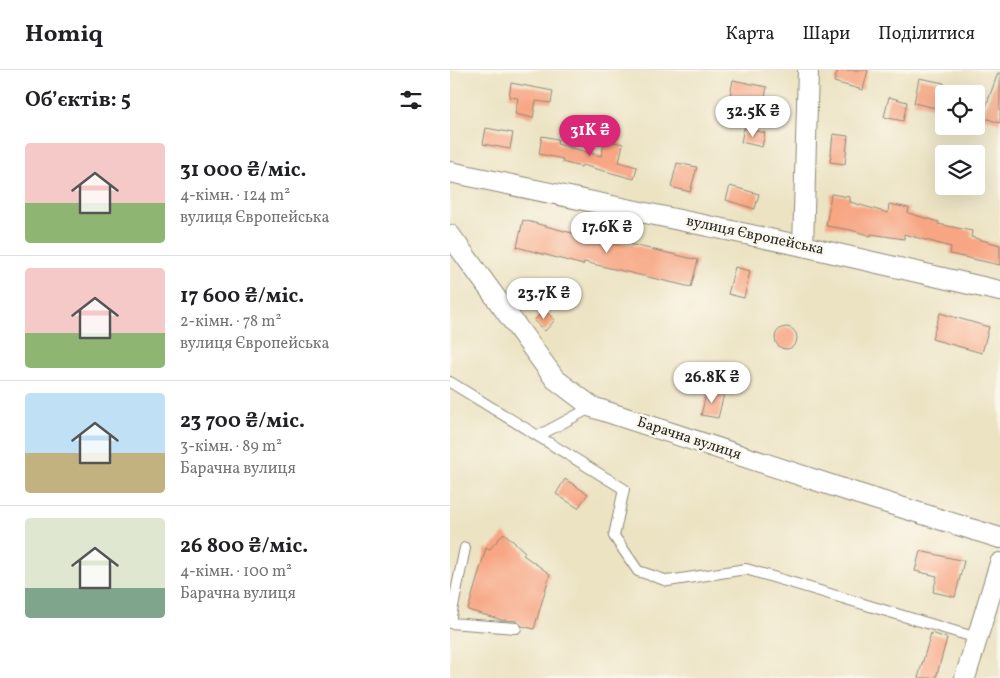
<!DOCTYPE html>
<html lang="uk">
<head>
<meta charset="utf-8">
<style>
  :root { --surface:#fff; --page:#f2f2f2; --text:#202124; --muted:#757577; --line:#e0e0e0; --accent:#db2777 }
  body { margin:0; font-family:Vollkorn,serif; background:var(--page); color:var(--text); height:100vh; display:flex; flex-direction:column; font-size:19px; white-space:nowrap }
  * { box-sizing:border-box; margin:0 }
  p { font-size:16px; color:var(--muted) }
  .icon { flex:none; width:28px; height:28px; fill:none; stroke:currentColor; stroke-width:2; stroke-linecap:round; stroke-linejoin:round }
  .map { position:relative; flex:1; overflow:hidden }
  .sheet { display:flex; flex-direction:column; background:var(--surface); width:450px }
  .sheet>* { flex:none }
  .controls { position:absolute; left:485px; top:15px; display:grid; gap:10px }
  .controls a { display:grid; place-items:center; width:50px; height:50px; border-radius:5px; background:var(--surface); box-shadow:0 5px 20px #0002; font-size:25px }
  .price { position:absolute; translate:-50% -42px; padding:0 11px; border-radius:18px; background:#fff; color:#222; font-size:16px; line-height:32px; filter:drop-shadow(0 1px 2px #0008) }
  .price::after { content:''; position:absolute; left:50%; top:30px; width:15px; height:11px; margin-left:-8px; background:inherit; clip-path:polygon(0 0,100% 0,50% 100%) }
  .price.current { background:var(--accent); color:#fff }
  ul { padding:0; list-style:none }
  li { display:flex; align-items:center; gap:15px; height:125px; padding:0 25px }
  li+li { border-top:1px solid var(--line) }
  li span { display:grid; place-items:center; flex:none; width:140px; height:100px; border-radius:5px; color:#555 }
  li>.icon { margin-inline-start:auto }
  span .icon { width:60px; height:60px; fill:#fffc; stroke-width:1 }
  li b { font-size:21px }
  h2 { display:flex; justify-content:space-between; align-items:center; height:60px; padding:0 25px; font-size:21px }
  header { display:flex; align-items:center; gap:30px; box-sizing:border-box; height:70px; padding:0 25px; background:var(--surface); border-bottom:1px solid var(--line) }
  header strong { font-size:24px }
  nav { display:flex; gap:28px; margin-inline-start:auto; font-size:18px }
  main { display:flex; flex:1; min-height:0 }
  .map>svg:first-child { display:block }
  .building { fill:#f7a582 }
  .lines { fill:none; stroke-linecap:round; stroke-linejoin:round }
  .lane-casing { stroke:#8c8777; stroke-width:12 }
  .street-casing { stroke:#8c8777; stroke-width:22 }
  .lane { stroke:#fff; stroke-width:10 }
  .street { stroke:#fff; stroke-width:20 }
  .labels { text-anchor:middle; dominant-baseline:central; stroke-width:5; stroke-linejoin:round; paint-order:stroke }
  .street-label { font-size:15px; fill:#2b2b2b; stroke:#fbf7ec }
</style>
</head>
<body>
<header>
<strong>Homiq</strong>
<nav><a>Карта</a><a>Шари</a><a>Поділитися</a></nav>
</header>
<main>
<section class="sheet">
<h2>Об’єктів: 5<svg class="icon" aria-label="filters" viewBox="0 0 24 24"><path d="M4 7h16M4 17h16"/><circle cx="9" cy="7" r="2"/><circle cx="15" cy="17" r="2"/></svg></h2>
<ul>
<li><span style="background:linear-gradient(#f6c9c9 60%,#8fb573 0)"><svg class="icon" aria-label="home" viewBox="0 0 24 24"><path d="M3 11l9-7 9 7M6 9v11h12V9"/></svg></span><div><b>31 000 ₴/міс.</b><p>4-кімн. · 124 m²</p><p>вулиця Європейська</p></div></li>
<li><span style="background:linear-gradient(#f6c9c9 65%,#8fb573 0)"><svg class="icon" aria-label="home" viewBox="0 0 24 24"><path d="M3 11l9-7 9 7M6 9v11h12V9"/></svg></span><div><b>17 600 ₴/міс.</b><p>2-кімн. · 78 m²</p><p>вулиця Європейська</p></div></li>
<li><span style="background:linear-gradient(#bfe0f5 60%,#c2b280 0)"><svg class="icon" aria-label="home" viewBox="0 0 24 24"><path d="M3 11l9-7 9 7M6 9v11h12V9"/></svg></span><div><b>23 700 ₴/міс.</b><p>3-кімн. · 89 m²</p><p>Барачна вулиця</p></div></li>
<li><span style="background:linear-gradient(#dfe7d0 70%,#7fa58c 0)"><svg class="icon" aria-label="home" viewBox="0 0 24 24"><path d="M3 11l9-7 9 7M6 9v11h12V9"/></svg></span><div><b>26 800 ₴/міс.</b><p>4-кімн. · 100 m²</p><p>Барачна вулиця</p></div></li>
</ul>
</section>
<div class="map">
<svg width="550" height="608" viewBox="0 0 550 608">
  <rect width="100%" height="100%" fill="#fbf7ec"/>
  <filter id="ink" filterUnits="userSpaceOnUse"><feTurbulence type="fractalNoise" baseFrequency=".02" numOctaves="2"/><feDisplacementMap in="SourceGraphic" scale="10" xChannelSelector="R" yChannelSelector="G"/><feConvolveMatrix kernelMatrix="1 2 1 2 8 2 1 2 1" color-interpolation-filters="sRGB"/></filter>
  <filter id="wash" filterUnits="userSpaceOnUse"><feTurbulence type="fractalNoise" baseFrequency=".0096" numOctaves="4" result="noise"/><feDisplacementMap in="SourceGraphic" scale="20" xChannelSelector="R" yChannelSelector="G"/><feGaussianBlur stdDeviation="1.12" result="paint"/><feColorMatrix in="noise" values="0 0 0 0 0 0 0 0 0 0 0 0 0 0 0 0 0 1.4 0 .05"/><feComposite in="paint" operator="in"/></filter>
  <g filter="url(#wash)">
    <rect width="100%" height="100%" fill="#ece3c3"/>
    <g id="blocks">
      <!-- building -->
      <g class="building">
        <path d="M388,0H418L413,20L384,12Z"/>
        <path d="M548,3H550V53L532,47Z"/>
        <path d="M469,8L494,13V40L464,33Z"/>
        <path d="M283,10L317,17L314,32L280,26Z"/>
        <path d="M61,13L103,21L101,33L86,31L83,48L65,44L68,28L59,27Z"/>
        <path d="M439,27L457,32L453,51L434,47Z"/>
        <path d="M36,58L63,63L60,79L33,74Z"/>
        <path d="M294,58L315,63L312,77L291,72Z"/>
        <path d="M383,64L398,66L395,94L380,92Z"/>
        <path d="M92,66L108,69L107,74L151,86L155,70L173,74L169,92L187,97L184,109L132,95L131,97L112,92L113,89L89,84Z"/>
        <path d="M227,93L247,97L240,122L221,117Z"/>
        <path d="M280,116L309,124L305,139L276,130Z"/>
        <path d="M381,124L400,127V132L438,143L439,134L459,138L458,143L489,152L488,154L522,161L521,167L550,175V195L500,184L501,177L454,164V169L421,164V166L401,160L376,156Z"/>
        <path d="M73,150L156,172L157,169L248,190L241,217L134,192L133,195L67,177Z"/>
        <path d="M285,197L300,201L294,228L278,224Z"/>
        <path d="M94,240L105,250L95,261L84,251Z"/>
        <path d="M490,243L539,257L532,283L482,269Z"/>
        <circle cx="336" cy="268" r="11"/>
        <path d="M257,320L274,324L268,348L251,345Z"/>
        <path d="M115,409L138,424L128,438L106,424Z"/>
        <path d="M54,463L75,482L73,485L100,504L84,559L72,556L67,551L52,550L18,540L36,478L39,480Z"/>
        <path d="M470,481L514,491L505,527L483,522L487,506L465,501Z"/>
        <path d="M481,563L497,568L486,608H468Z"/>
      </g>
    </g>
  </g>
  <g filter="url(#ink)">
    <use href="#blocks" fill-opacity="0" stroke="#8c8777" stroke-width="1"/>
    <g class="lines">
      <defs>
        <g id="lane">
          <path d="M0,312L174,419L164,466L188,501L218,511L296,499L527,568"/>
          <path d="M88,366L142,337"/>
          <path d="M0,551L15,478"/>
          <path d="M0,553L66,558"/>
        </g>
        <g id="street">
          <path d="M0,102L353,176L550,221"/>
          <path d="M0,165L105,309L142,337L402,422L550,468"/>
          <path d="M353,176L358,0"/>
          <path d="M515,608L550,493"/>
        </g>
      </defs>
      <!-- lane casing -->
      <use href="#lane" class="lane-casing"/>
      <!-- street casing -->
      <use href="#street" class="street-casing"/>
      <!-- lane -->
      <use href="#lane" class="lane"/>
      <!-- street -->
      <use href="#street" class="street"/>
    </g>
  </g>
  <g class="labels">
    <!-- street labels -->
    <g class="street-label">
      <text transform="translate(305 166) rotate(12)">вулиця Європейська</text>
      <text transform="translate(239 369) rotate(18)">Барачна вулиця</text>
    </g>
  </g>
</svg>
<div class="controls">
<a><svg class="icon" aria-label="locate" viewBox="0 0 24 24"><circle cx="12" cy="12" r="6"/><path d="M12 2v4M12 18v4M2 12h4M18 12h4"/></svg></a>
<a><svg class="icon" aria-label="layers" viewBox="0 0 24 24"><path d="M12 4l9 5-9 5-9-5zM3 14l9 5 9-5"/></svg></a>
</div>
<b class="price" style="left:303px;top:68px">32.5K ₴</b>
<b class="price current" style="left:140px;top:87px">31K ₴</b>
<b class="price" style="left:157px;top:184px">17.6K ₴</b>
<b class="price" style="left:94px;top:250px">23.7K ₴</b>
<b class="price" style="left:262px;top:334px">26.8K ₴</b>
</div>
</main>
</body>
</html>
